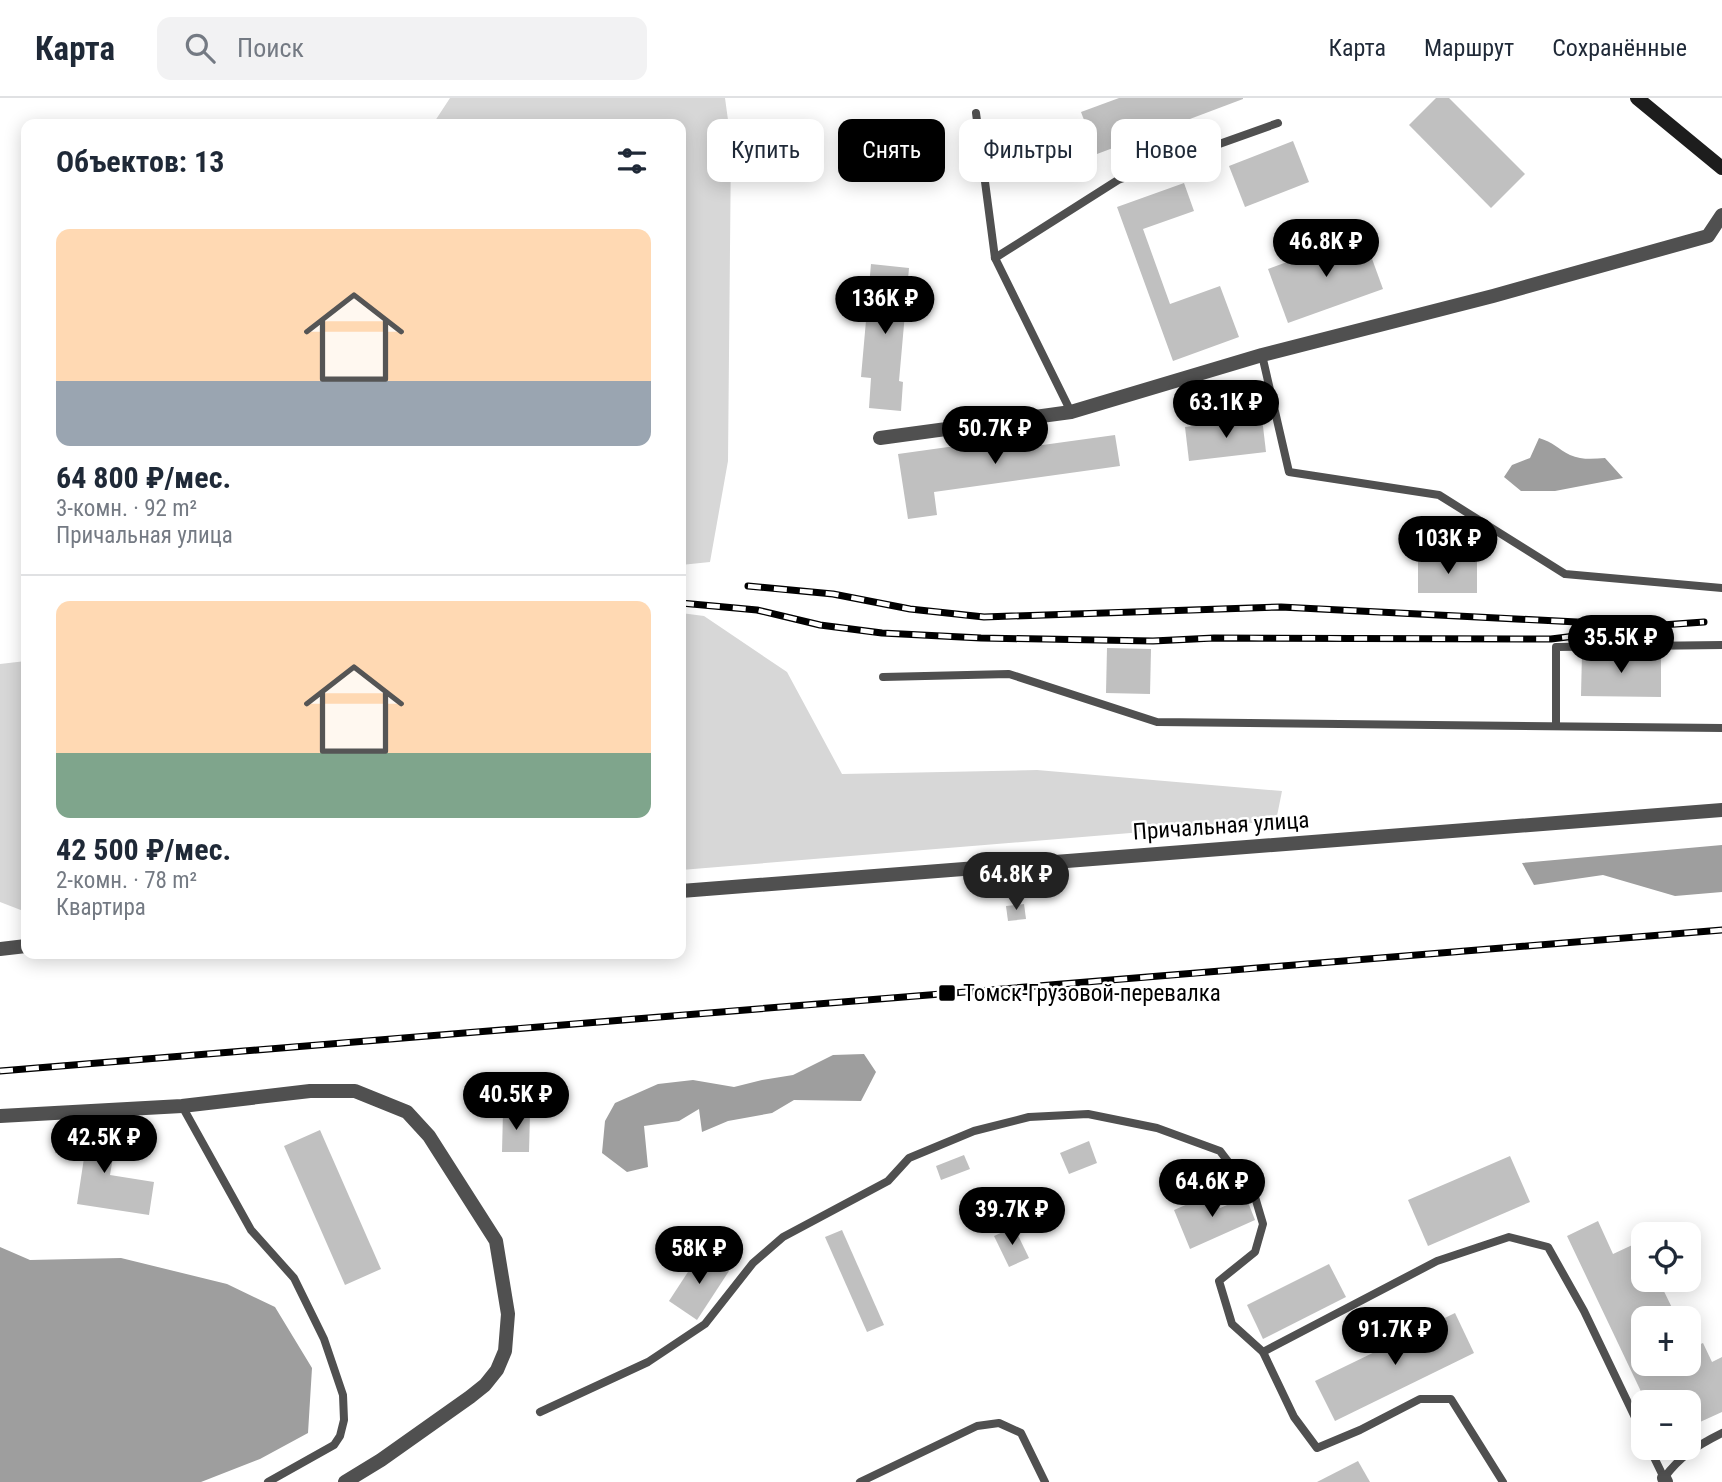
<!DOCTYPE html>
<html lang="ru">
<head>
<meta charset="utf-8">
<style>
  :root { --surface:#fff; --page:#f2f2f3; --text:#1f2937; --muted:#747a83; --line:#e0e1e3; --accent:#000 }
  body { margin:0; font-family:"Roboto Condensed",sans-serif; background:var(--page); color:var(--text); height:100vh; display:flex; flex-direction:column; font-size:26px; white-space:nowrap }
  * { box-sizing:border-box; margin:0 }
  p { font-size:23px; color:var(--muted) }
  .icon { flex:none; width:38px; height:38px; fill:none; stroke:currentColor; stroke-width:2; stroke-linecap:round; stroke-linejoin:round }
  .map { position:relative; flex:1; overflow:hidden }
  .panel { position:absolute; left:21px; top:21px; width:665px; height:840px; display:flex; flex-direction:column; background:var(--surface); border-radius:14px; box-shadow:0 4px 18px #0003 }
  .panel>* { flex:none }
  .banner { position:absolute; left:707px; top:21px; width:665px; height:63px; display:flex; gap:14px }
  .tools { position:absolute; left:1631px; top:1124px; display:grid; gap:14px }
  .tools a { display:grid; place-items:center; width:70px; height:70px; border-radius:14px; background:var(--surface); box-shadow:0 4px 18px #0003; font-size:35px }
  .price { position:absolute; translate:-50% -60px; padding:0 16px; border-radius:24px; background:var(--accent); color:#fff; font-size:23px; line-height:46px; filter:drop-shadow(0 2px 4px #0008) }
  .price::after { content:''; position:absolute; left:50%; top:42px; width:21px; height:16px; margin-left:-10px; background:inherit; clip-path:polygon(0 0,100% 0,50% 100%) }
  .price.active { background:#222; color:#fff }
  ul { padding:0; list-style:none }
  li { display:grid; align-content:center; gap:14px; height:371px; padding:0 35px }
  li+li { border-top:2px solid var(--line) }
  li span { display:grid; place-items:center; height:217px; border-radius:14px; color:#555 }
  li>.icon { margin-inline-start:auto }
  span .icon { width:126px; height:126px; fill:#fffc; stroke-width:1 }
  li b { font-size:30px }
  h2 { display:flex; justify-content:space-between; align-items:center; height:84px; padding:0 35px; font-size:30px }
  .tag { padding:0 24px; border-radius:14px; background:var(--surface); box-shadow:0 4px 18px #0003; font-size:24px; line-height:63px }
  .tag.active { background:var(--accent); color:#fff }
  header { display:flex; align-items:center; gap:42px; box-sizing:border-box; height:98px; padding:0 35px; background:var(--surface); border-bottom:2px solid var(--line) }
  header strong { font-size:33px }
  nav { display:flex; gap:38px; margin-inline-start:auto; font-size:24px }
  .search { width:490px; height:63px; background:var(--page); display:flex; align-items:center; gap:18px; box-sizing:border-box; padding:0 24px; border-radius:14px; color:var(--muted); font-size:26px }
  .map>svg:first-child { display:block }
  .green { fill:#d7d7d7 }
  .water { fill:#9e9e9e }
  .building { fill:#c0c0c0 }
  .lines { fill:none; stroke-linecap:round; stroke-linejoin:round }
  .lane { stroke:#505050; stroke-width:8 }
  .street { stroke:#505050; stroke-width:14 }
  .secondary { stroke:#1d1d1d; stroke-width:14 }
  .rail-casing { stroke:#000; stroke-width:7 }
  .rail { stroke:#fff; stroke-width:4.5; stroke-dasharray:13; stroke-linecap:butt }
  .poi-dot { fill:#000; stroke:#fff; stroke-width:2.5 }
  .labels { text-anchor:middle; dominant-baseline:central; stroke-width:5; stroke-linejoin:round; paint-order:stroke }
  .street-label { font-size:23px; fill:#000; stroke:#fff }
  .poi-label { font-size:23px; fill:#000; stroke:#fff; text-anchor:start }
</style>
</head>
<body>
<header>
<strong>Карта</strong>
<div class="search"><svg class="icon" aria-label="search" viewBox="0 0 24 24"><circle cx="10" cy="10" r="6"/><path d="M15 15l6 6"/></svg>Поиск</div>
<nav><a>Карта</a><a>Маршрут</a><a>Сохранённые</a></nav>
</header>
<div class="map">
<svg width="1722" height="1384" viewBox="0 0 1722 1384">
  <rect width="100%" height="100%" fill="#fff"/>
  <!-- green -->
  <g class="green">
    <path d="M450,0H725L731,44L728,363L710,464L681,467V26H433Z"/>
    <path d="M681,515L704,518L787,574L842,676L1037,672L1282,693L1276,723L681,772Z"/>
    <path d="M26,563V814L0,804V566Z"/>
  </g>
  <!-- water -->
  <g class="water">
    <path d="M1539,340C1553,344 1558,351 1570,357C1581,362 1593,361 1605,360L1623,380L1555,393H1521L1504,379L1512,367L1530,360Z"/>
    <path d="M1722,747V794L1675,798L1603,777L1534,787L1522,765Z"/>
    <path d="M864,956L876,974L861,1003L794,1002L772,1015L728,1023L702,1034L699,1011L679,1023L644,1028L648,1069L627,1074L602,1055L605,1023L615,1005L658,986L693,982L734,989L762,982L793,977L833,957Z"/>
    <path d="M0,1149L30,1162L121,1160L227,1186L275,1209L312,1270L308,1335L260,1361L201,1384H0Z"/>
  </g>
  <!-- building -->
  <g class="building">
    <path d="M1119,0H1243V1L1097,56L1081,14Z"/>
    <path d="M1436,0H1449L1525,76L1491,110L1409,27Z"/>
    <path d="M1293,43L1309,84L1245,109L1229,68Z"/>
    <path d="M1184,85L1194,113L1143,131L1170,206L1220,188L1239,239L1173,263L1117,109Z"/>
    <path d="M1363,136L1383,191L1288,225L1268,171Z"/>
    <path d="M871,166L909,170L899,283L903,284L901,313L869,310L871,280L861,279Z"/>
    <path d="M1262,320L1266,354L1189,363L1185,329Z"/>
    <path d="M1115,337L1120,368L934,394L937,417L908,421L898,356L1026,338L1028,349Z"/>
    <rect x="1418" y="462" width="59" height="33"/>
    <path d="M1107,550L1151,551L1150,596L1106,595Z"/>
    <path d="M1582,555L1661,556V599L1581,598Z"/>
    <path d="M1024,806L1026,821L1008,823L1006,808Z"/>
    <path d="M503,1014L530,1015L529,1054H502Z"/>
    <path d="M60,1031L116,1041L110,1077L154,1084L149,1117L77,1106L84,1060L55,1055Z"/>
    <path d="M320,1032L381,1171L345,1187L284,1048Z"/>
    <path d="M1089,1043L1097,1065L1069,1076L1060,1055Z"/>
    <path d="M964,1057L970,1071L941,1082L936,1068Z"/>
    <path d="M1510,1058L1530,1104L1428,1148L1408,1102Z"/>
    <path d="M1213,1095L1220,1110L1246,1099L1255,1122L1190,1151L1174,1112Z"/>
    <path d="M1598,1123L1613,1156L1643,1142V1181H1658L1677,1220H1643V1265H1689V1251L1703,1245L1712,1264L1722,1259V1314L1689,1329V1304H1646L1567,1138Z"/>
    <path d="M1014,1129L1029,1160L1009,1169L994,1138Z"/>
    <path d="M842,1132L884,1227L867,1234L825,1139Z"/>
    <path d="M701,1154L729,1173L697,1222L669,1203Z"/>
    <path d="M1329,1166L1346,1199L1263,1241L1247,1207Z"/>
    <path d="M1455,1215L1474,1255L1335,1323L1315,1283Z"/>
    <path d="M1358,1363L1370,1384H1317Z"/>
  </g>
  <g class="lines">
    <!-- lane -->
    <g class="lane">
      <path d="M976,15L995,160L1071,314"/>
      <path d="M995,160L1118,82L1278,25"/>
      <path d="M1262,257L1289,374L1439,397L1565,476L1722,490"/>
      <path d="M883,579L1009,576L1157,624L1722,630"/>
      <path d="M1556,627V549L1722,547"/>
      <path d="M182,1008L251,1132L294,1180L324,1241L343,1297L344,1322L340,1338L334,1347L268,1384"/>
      <path d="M1263,1254L1294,1319L1317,1350L1360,1332L1420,1301H1451L1503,1384"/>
      <path d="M540,1314L648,1264L705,1226L753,1165L783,1139L888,1083L909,1060L974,1033L1029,1019L1088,1016L1157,1030L1220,1053L1255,1099L1263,1126L1255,1154L1219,1183L1232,1226L1263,1254L1437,1163L1509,1139L1548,1149L1584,1213L1643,1336"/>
      <path d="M1649,1349L1664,1380C1680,1358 1698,1347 1722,1335"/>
      <path d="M860,1384L977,1328L999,1325L1021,1335L1045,1384"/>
    </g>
    <!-- street -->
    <g class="street">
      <path d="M880,340L1071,314L1262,257L1493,198L1708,138L1722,117"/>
      <path d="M681,793L1722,712"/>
      <path d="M0,851L26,848"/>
      <path d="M0,1018L182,1008L310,993H355L407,1014L429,1038L496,1143L508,1216L505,1253L497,1272L485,1287L470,1299L381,1362L345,1384"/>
      <path d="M1664,1380L1666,1384"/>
    </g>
    <!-- secondary -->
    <path class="secondary" d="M1637,0L1722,70"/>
    <defs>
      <g id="rail">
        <path d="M748,488L833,496L910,511L984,519L1281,509L1616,526"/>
        <path d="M681,505L757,512L820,527L882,535L981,540L1153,543L1214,540L1551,541L1657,528"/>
        <path d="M1648,528L1704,524"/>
        <path d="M0,973L1722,832"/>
      </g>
    </defs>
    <!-- rail casing -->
    <use href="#rail" class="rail-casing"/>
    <!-- rail -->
    <use href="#rail" class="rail"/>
  </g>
  <!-- markers -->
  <rect class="poi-dot" x="938" y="886" width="18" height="18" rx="3.5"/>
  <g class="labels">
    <!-- street labels -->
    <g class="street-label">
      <text transform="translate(1221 728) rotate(-4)">Причальная улица</text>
    </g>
    <!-- poi labels -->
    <g class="poi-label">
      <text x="963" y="895">Томск-Грузовой-перевалка</text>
    </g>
  </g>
</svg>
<div class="tools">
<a><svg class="icon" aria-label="locate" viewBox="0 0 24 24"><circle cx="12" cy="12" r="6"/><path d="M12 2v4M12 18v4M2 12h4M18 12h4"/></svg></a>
<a>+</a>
<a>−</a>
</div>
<b class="price" style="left:1326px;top:181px">46.8K ₽</b>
<b class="price" style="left:885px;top:238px">136K ₽</b>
<b class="price" style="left:1226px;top:342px">63.1K ₽</b>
<b class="price" style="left:995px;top:368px">50.7K ₽</b>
<b class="price" style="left:1448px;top:478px">103K ₽</b>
<b class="price" style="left:1621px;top:577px">35.5K ₽</b>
<b class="price active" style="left:1016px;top:814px">64.8K ₽</b>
<b class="price" style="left:516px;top:1034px">40.5K ₽</b>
<b class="price" style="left:104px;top:1077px">42.5K ₽</b>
<b class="price" style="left:1212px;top:1121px">64.6K ₽</b>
<b class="price" style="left:1012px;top:1149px">39.7K ₽</b>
<b class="price" style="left:699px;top:1188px">58K ₽</b>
<b class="price" style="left:1395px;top:1269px">91.7K ₽</b>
<div class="banner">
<a class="tag">Купить</a>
<a class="tag active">Снять</a>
<a class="tag">Фильтры</a>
<a class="tag">Новое</a>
</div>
<section class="panel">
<h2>Объектов: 13<svg class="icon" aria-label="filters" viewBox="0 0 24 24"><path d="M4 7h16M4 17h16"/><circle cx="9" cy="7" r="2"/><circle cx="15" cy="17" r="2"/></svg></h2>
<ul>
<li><span style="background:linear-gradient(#ffd9b3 70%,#9aa5b1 0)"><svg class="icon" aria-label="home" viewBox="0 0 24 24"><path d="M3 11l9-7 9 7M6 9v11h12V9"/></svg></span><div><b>64 800 ₽/мес.</b><p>3-комн. · 92 m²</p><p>Причальная улица</p></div></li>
<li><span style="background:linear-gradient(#ffd9b3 70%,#7fa58c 0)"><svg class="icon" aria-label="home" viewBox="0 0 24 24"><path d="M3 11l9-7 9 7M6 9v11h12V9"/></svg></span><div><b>42 500 ₽/мес.</b><p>2-комн. · 78 m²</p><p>Квартира</p></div></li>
</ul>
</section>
</div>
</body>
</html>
